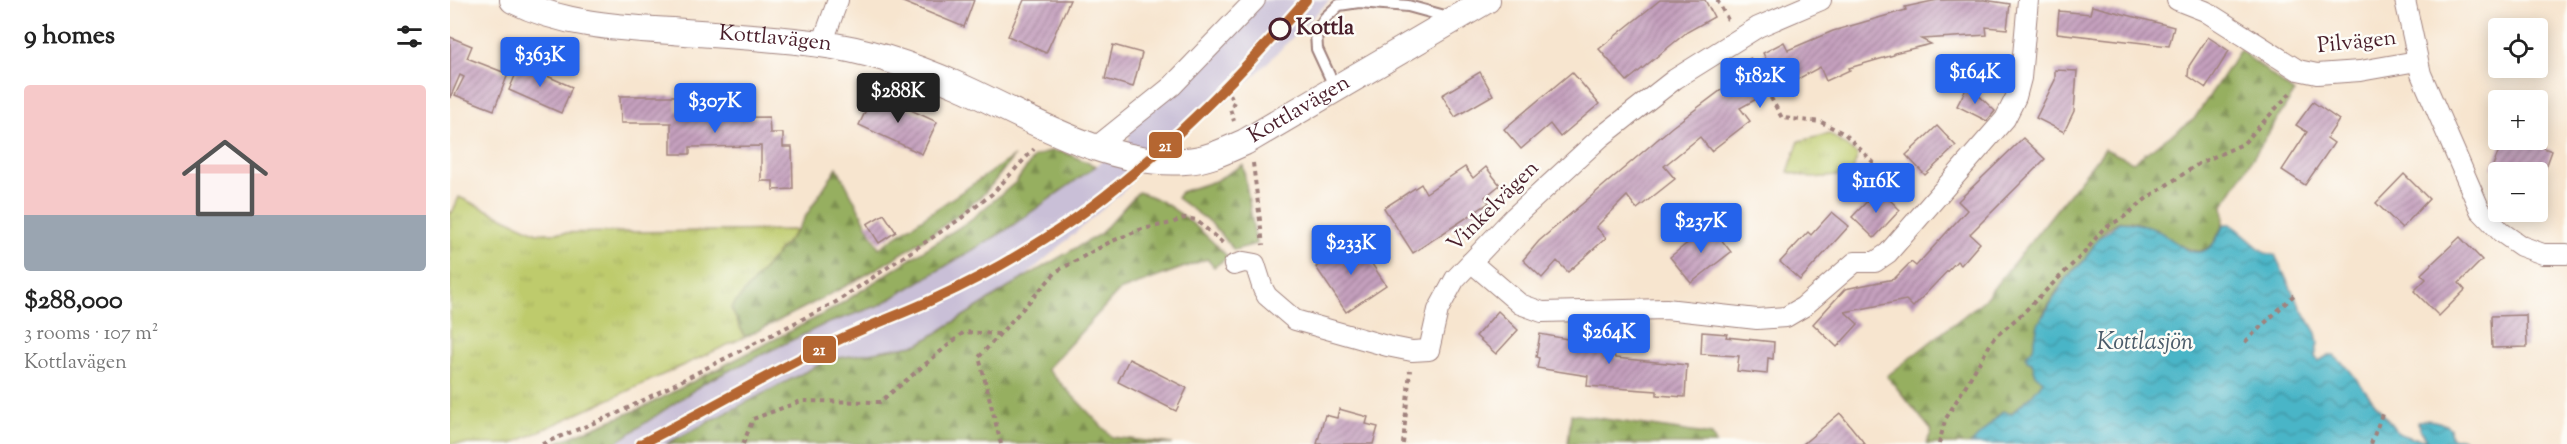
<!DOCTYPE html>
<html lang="en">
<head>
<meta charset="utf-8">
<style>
  :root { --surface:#fff; --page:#f2f2f2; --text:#222; --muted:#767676; --accent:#2563eb }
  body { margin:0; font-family:"Sorts Mill Goudy",serif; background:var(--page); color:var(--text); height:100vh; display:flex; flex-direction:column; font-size:22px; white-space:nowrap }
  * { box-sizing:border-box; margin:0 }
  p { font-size:20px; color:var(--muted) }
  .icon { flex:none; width:33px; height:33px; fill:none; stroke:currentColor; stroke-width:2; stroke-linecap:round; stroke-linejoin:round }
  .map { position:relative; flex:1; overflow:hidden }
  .sheet { display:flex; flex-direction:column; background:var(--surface); width:450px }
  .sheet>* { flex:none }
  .tools { position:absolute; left:2038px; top:18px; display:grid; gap:12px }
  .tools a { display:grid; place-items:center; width:60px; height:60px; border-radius:6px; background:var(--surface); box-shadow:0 3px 15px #0003; font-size:30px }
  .price { position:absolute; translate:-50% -51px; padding:0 14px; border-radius:6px; background:var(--accent); color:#fff; font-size:20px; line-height:39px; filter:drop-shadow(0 2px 3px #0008) }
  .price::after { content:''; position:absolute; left:50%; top:36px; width:18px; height:14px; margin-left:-9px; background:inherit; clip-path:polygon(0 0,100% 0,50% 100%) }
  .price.active { background:#222; color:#fff }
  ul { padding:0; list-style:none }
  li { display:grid; align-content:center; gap:12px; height:318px; padding:0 24px }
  li span { display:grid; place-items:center; height:186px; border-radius:6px; color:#555 }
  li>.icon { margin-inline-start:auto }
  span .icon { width:108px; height:108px; fill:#fffc; stroke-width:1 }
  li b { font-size:26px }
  h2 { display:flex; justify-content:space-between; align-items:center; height:72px; padding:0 24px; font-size:26px }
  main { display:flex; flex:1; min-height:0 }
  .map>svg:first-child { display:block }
  .industrial { fill:#c9bfd7 }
  .grass { fill:url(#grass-tufts); stroke:#84754c; stroke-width:1.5 }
  .forest { fill:url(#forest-firs); stroke:#706746; stroke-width:1.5 }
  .water { fill:url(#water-waves); stroke:#4a6a79; stroke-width:1.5 }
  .building { fill:url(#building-hatch) }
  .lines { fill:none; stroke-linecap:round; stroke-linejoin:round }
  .service-casing { stroke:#a0827d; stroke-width:14 }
  .minor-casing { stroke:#a0827d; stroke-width:22 }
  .tertiary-casing { stroke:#a0827d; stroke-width:28 }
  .path { stroke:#a0827d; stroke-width:4; stroke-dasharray:4.5 4.5; stroke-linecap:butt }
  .service { stroke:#fff; stroke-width:10 }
  .minor { stroke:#fff; stroke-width:20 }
  .tertiary { stroke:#fff; stroke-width:26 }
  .rail-1-casing { stroke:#fdfcf7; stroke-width:15 }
  .rail-1 { stroke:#b56631; stroke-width:10 }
  .stop-dot { fill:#fdfcf7; stroke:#4a1f2b; stroke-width:3 }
  .labels { text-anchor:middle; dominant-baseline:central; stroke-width:5; stroke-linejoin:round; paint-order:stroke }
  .stop-label { font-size:22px; font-weight:bold; fill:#4a1f2b; stroke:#fdfcf7; text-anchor:start }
  .street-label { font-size:22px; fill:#4a1f2b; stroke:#fdfcf7 }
  .water-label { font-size:24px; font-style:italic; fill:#4a5b69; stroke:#fdfcf7 }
  .line-badge { stroke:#fdfcf7; stroke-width:2 }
  .badge-label { font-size:16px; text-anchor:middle; font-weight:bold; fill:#fff }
</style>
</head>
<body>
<main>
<section class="sheet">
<h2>9 homes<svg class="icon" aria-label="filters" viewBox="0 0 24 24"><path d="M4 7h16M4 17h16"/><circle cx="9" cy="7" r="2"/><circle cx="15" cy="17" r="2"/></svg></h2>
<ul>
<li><span style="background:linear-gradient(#f6c9c9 70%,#9aa5b1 0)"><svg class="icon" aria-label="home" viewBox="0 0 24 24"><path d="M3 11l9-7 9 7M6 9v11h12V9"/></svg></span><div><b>$288,000</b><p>3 rooms · 107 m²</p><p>Kottlavägen</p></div></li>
</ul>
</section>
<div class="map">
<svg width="2117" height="444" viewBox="0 0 2117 444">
  <defs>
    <pattern id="grass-tufts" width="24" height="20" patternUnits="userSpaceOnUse" patternTransform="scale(1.5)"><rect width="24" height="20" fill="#becb6c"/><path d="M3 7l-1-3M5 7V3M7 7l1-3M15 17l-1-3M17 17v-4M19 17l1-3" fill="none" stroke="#a5ae5e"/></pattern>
    <pattern id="forest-firs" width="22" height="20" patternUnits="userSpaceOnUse" patternTransform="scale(1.5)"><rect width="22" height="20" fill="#96af60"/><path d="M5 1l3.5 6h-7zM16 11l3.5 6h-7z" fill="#7c8e4f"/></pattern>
    <pattern id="water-waves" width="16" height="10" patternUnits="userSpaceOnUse" patternTransform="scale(1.5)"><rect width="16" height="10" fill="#49b5c7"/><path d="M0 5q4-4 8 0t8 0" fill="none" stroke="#3f93a2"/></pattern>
    <pattern id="building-hatch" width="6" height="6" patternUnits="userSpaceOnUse" patternTransform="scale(1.5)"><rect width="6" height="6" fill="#c5a0be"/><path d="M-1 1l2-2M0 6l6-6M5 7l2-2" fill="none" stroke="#a2829b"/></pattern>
  </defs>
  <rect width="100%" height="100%" fill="#fdfcf7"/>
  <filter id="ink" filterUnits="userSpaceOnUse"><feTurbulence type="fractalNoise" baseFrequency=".0167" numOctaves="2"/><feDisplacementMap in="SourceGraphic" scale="12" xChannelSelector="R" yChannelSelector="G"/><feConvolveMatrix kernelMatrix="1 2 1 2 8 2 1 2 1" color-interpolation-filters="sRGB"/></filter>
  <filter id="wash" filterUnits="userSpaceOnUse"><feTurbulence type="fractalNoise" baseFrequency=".008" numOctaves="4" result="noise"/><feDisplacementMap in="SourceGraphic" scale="24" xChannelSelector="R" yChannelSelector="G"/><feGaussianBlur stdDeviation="1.35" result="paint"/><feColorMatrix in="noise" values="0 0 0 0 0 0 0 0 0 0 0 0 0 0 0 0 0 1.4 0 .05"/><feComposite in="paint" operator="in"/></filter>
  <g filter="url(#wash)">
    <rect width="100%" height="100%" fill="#f7e5cf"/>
    <!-- industrial -->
    <path class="industrial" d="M811,0H880L785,95L745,123L684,176L677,188L572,279L469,344L378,360L216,444H164L256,382L373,325L430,305L553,232L646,166L680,139L676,132Z"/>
    <!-- grass -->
    <g class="grass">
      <path d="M1380,134L1408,155L1401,175L1361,178L1338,172L1349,141Z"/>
      <path d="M9,197L87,233L347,230L281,308L295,337L62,444H0V212L2,213Z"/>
    </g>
    <!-- forest -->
    <g class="forest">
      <path d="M1790,50L1844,93L1773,205C1775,226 1774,221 1766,239C1748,277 1699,211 1668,222C1652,228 1644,245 1635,259C1631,264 1626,267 1622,271C1611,284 1593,311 1588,326C1586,333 1586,342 1583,348C1580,353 1578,354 1577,360L1582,362L1586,375L1594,381L1583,394L1560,414L1553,411L1521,444H1476L1482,431L1437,376L1534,300L1655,149L1683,162L1744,119Z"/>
      <path d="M600,151L613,152L646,166L553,232L430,305L373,325L256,382L164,444H103L194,407L383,309L519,221L566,182L584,157Z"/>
      <path d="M564,156C553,170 542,187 528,199C460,256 375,298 295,337L281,308L347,230L387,167L429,248Z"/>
      <path d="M793,165L806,244L784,250L761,223L727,198L731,192L765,181Z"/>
      <path d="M688,192C721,200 754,233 778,257L764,267L757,259L669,291L597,369L662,437L722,444H216L378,360L469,344L572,279L650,234Z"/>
      <path d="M1121,414L1262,435L1266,444H1118Z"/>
    </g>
    <!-- water -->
    <path class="water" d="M1669,222C1683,222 1698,225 1710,232C1725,240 1743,262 1760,247C1767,242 1769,231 1775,224H1781L1815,253L1825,255L1844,295L1866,333L1868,343L1865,357L1869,361L1877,356H1884L1898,368L1948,433L1962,438L1977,439L1969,428L1968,421C1979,419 1991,421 2000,428L2001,437L2005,439L2011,438L2021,444H1521L1553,411L1561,414L1583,394L1593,381L1586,375L1582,362L1577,360L1576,356L1583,348L1588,324L1616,278L1633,262L1647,240Z"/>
    <g id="blocks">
      <!-- building -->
      <g class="building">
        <path d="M448,0H524L514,27Z"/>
        <path d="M574,0H620L596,53L558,36Z"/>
        <path d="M1210,0H1255L1264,17L1237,32L1177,81L1149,49Z"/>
        <path d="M1487,0H1534L1560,4L1557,29L1536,27L1537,35L1471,39L1481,44L1444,53V55L1399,68L1400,70L1376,81L1370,67L1331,88L1330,86L1290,108L1300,121L1261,151L1250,137L1214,166L1225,179L1187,209L1177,196L1146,227L1156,238L1118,272L1107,261L1092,278L1073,260L1089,241L1222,127L1274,88L1319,65L1313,53L1334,42L1338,50L1383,31L1456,10L1455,7Z"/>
        <path d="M1642,6L1724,27L1719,46L1607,33L1609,11L1640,14Z"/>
        <path d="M0,37L22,46L17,58L58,74L44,110L5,95L14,77L10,75L0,98Z"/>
        <path d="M1758,37L1779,51L1756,88L1738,76L1739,66Z"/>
        <path d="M663,45L692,53L683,87L655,79Z"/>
        <path d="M70,64L122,87L111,113L59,90Z"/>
        <path d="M1605,70L1627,71L1624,111L1614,132L1586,118L1605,80Z"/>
        <path d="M1030,72L1043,95L1005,117L992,95Z"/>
        <path d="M1122,72L1149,104L1110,137L1100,124L1071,149L1054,129Z"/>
        <path d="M1518,85L1545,111L1537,121L1507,106Z"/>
        <path d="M424,93L487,122L472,154L409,125Z"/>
        <path d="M170,96H226V111H240V118L319,117L320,133H333V147H342L343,189L323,190V181H311V146L240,147V154H221V123H171Z"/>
        <path d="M1863,102L1889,120L1877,138L1884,143L1855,185L1832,170L1857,132L1846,125Z"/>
        <path d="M1487,126L1506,146L1475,175L1456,155Z"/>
        <path d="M1573,138L1595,159L1520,234L1530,243L1511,265L1507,261L1463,307L1456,300L1395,312L1408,324L1387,347L1363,324L1395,289L1444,279L1461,262L1466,266L1517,210L1508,201Z"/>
        <path d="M2053,140H2071L2102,151L2092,178L2088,176V172H2053L2042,168Z"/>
        <path d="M1015,167L1023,178L1036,167L1050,185L1035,197L1039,203L963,253L934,208L971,184L976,193Z"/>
        <path d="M1954,174L1979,199L1952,228L1926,203Z"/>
        <path d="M1429,189L1450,210L1424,238L1402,217Z"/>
        <path d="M1382,212L1399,226L1350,280L1330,262L1358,232L1361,235Z"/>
        <path d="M434,214L446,232L429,243L417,224Z"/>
        <path d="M1260,225L1281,252L1241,283L1220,257Z"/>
        <path d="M2010,237L2032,260L2009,283L2015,290L1989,316L1964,291L1976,279L1971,274Z"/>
        <path d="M906,240L936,285L896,312L866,267Z"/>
        <path d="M1048,311L1068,330L1046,354L1026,336Z"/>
        <path d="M2076,315L2077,347L2042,348L2041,316Z"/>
        <path d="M1156,325L1165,358L1237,365L1235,397L1207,395V391L1137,386L1138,376L1087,368L1089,358L1086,357L1090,334L1134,342L1131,332Z"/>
        <path d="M1252,332L1277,334L1276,337L1324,342L1323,359L1318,358L1317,374L1287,371L1289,356L1251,354Z"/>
        <path d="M679,359L737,388L726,411L668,382Z"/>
        <path d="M889,409L918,417L916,424L928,427L923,444H867L875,415L887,418Z"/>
        <path d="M1390,413L1415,444H1353Z"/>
      </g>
    </g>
  </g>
  <g filter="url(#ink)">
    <use href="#blocks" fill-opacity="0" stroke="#a0827d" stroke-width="1.5"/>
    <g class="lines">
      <defs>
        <path id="service" d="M886,90L867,49L866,33L875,18L889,5L909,2L958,6L1002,18"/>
        <g id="minor">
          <path d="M1727,0L1755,11L1848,70L1867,74L1910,71L1967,61"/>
          <path d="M1955,0L1971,74L2030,210L2051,232L2071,246L2093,254H2117"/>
          <path d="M372,44L388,0"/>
          <path d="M646,147L722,86L805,0"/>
          <path d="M1021,262L1070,304L1092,312L1216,309L1307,319L1336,317L1353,307L1405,262H1425L1438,253L1555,119L1566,97L1571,78L1578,0"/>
          <path d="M784,265L794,262L805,264L813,289L817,296L845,320L937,346L962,351L979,350L988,310L1005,279L1064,217L1151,137L1225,79L1308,27L1371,0"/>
        </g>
        <g id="tertiary">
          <path id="s1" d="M63,0C117,27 176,28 235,32C280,35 326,38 371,44C418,50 466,67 509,86C578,117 657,167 735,161C757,160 775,151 795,142L1037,0"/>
        </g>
      </defs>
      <!-- service casing -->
      <use href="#service" class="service-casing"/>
      <!-- minor casing -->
      <use href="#minor" class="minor-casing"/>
      <!-- tertiary casing -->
      <use href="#tertiary" class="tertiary-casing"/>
      <!-- path -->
      <g class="path">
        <path d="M1267,0L1278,20"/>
        <path d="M1299,58L1332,118L1371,122L1395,134L1458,197"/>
        <path d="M780,94L784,102L780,109L784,121"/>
        <path d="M803,163L813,245"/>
        <path d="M1795,342L1844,295"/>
        <path d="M92,444L168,413L386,302L510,219L542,194L584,149"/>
        <path d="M293,444L303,419L351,401L430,402L514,332L550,334"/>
        <path d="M551,444L529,357L607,271L660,242L692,229L722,223L734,218L746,220L775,245"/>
        <path d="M953,444L960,370"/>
        <path d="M1489,444L1495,420L1544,338L1572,314L1635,252L1653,229L1674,217L1697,198L1750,163L1793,144L1842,91"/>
        <path d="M1921,444L1932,414"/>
      </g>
      <!-- service -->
      <use href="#service" class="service"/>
      <!-- minor -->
      <use href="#minor" class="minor"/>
      <!-- tertiary -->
      <use href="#tertiary" class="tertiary"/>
      <defs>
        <path id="rail-1" d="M191,444C256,411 318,374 384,342C416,326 451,315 484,299C533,277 581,249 626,218C712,156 786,79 856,0"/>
      </defs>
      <!-- rail-1 casing -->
      <use href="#rail-1" class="rail-1-casing"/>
      <!-- rail-1 -->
      <use href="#rail-1" class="rail-1"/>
    </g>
  </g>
  <!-- markers -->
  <circle class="stop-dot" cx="830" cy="29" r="10"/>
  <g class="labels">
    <!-- stop labels -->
    <g class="stop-label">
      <text x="846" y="29">Kottla</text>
    </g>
    <!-- street labels -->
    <g class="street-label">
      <text stroke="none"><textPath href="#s1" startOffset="267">Kottlavägen</textPath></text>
      <text transform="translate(1907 43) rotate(-6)">Pilvägen</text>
      <text stroke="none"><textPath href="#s1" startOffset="825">Kottlavägen</textPath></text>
      <text transform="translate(1044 207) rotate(-45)">Vinkelvägen</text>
    </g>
    <!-- water labels -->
    <g class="water-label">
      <text x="1695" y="343">Kottlasjön</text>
    </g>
  </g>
  <g class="line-badge">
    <rect x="698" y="131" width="35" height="28" rx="6" fill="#b56631"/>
    <rect x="352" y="335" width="35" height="29" rx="6" fill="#b56631"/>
  </g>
  <g class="badge-label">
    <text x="715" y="151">21</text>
    <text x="369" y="355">21</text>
  </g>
</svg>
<div class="tools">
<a><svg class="icon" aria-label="locate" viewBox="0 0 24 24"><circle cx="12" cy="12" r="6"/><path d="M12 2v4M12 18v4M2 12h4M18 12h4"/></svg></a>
<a>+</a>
<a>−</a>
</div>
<b class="price" style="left:90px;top:88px">$363K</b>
<b class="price" style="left:1525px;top:105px">$164K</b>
<b class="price" style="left:1310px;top:109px">$182K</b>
<b class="price active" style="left:448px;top:124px">$288K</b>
<b class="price" style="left:265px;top:134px">$307K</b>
<b class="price" style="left:1426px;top:214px">$116K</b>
<b class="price" style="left:1251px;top:254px">$237K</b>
<b class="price" style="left:901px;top:276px">$233K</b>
<b class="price" style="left:1159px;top:365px">$264K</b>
</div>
</main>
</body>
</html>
